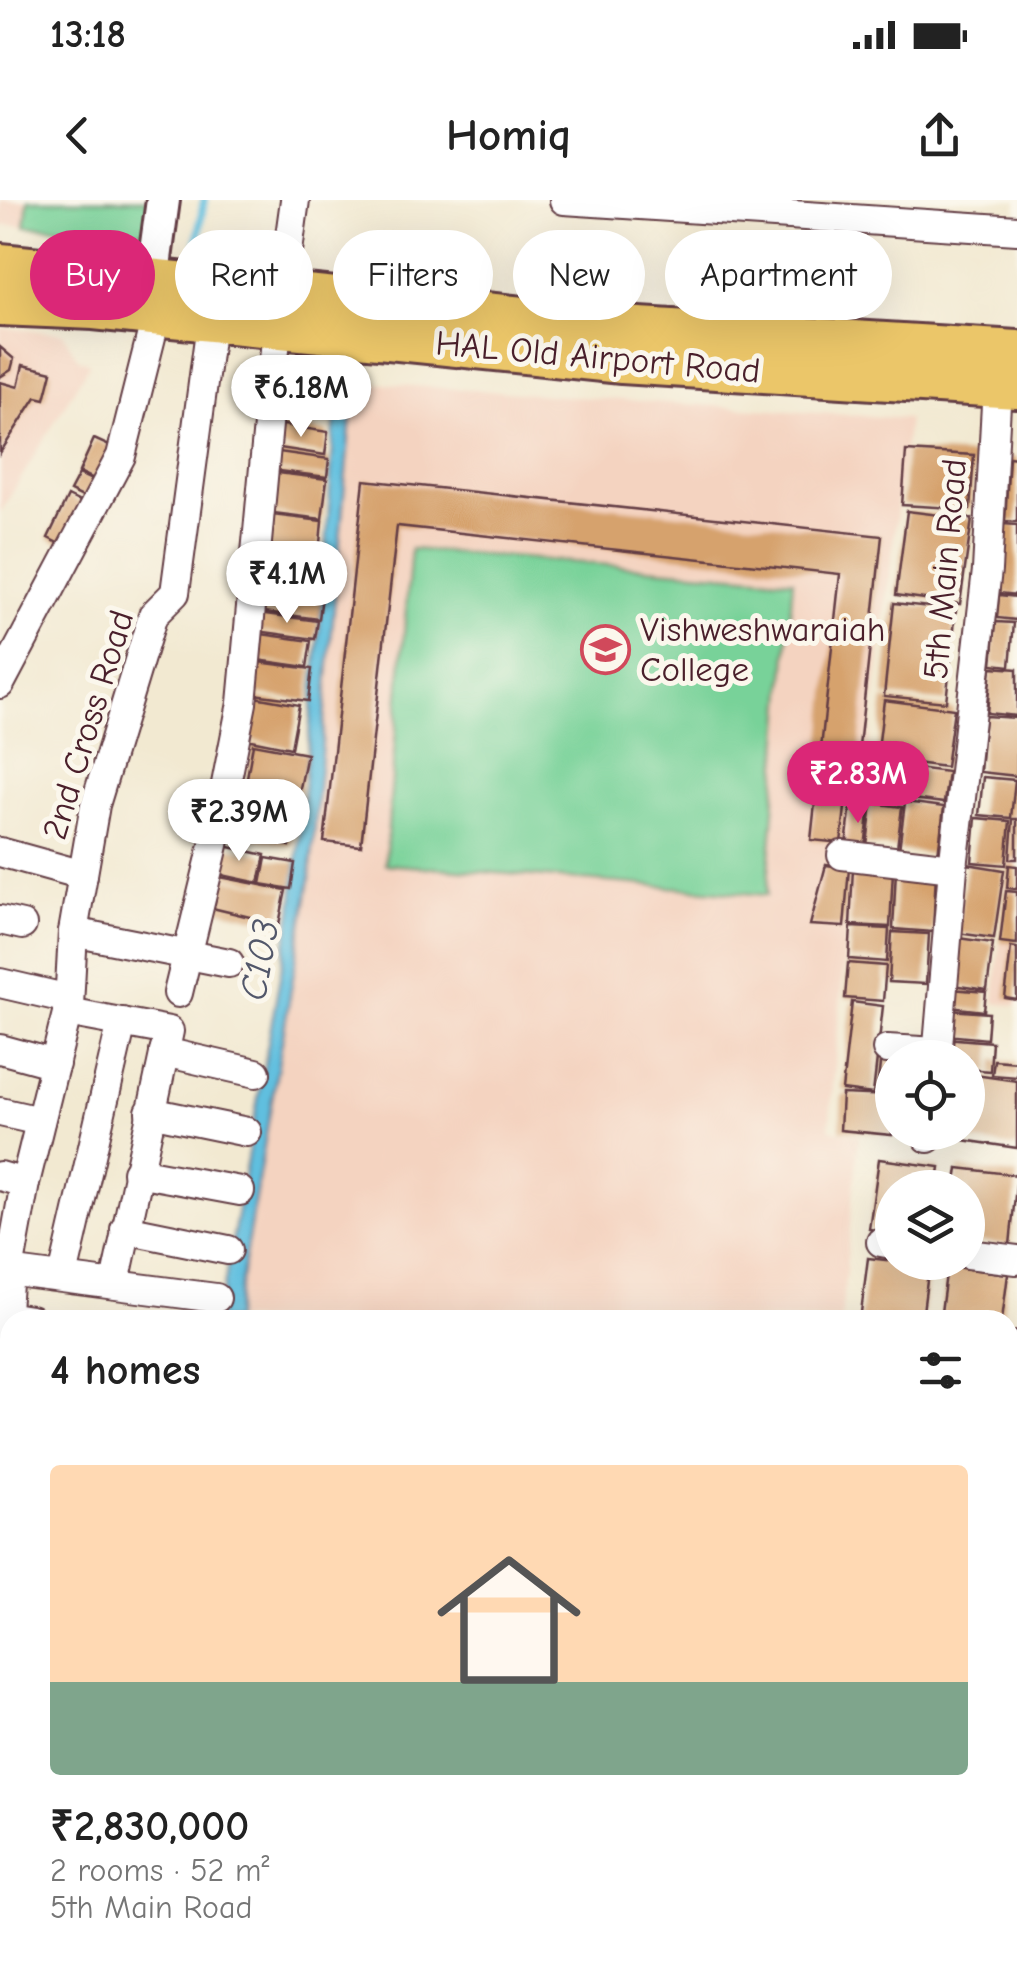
<!DOCTYPE html>
<html lang="en">
<head>
<meta charset="utf-8">
<style>
  :root { --surface:#fff; --page:#f2f2f2; --text:#222; --muted:#767676; --line:#e0e0e0; --accent:#db2777 }
  body { margin:0; font-family:"Comic Neue",sans-serif; background:var(--page); color:var(--text); height:100vh; display:flex; flex-direction:column; font-size:38px; white-space:nowrap }
  * { box-sizing:border-box; margin:0 }
  p { font-size:32px; color:var(--muted) }
  .icon { flex:none; width:55px; height:55px; fill:none; stroke:currentColor; stroke-width:2; stroke-linecap:round; stroke-linejoin:round }
  .map { position:relative; flex:1; overflow:hidden }
  .drawer { position:absolute; left:0px; top:1110px; width:1018px; height:670px; display:flex; flex-direction:column; background:var(--surface); border-radius:30px 30px 0 0; box-shadow:0 10px 40px #0002 }
  .drawer>* { flex:none }
  .banner { position:absolute; left:30px; top:30px; width:958px; height:90px; display:flex; gap:20px }
  .buttons { position:absolute; left:875px; top:840px; display:grid; gap:20px }
  .buttons a { display:grid; place-items:center; width:110px; height:110px; border-radius:50%; background:var(--surface); box-shadow:0 10px 40px #0002; font-size:50px }
  .price { position:absolute; translate:-50% -85px; padding:0 22px; border-radius:35px; background:#fff; color:#222; font-size:32px; line-height:65px; filter:drop-shadow(0 2px 5px #0008) }
  .price::after { content:''; position:absolute; left:50%; top:60px; width:30px; height:22px; margin-left:-15px; background:inherit; clip-path:polygon(0 0,100% 0,50% 100%) }
  .price.current { background:var(--accent); color:#fff }
  ul { padding:0; list-style:none }
  li { display:grid; align-content:center; gap:20px; height:530px; padding:0 50px }
  li+li { border-top:2px solid var(--line) }
  li span { display:grid; place-items:center; height:310px; border-radius:10px; color:#555 }
  li>.icon { margin-inline-start:auto }
  span .icon { width:180px; height:180px; fill:#fffc; stroke-width:1 }
  li b { font-size:42px }
  h2 { display:flex; justify-content:space-between; align-items:center; height:120px; padding:0 50px; font-size:42px }
  .tag { padding:0 35px; border-radius:45px; background:var(--surface); box-shadow:0 10px 40px #0002; font-size:35px; line-height:90px }
  .tag.current { background:var(--accent); color:#fff }
  .status { display:flex; justify-content:space-between; align-items:center; height:70px; padding:0 50px; background:var(--surface); direction:ltr }
  .status svg { height:28px; fill:currentColor }
  header { display:flex; justify-content:space-between; align-items:center; height:130px; padding:0 50px; background:var(--surface); font-size:45px; font-weight:700 }
  .map>svg:first-child { display:block }
  .built { fill:#f4d3c0 }
  .green { fill:#78d299; stroke:#617862; stroke-width:2.5 }
  .water { fill:#61bfdf; stroke:#566f85; stroke-width:2.5 }
  .lines { fill:none; stroke-linecap:round; stroke-linejoin:round }
  .stream { stroke:#61bfdf; stroke-width:8 }
  .building { fill:#d6a26d }
  .minor-casing { stroke:#633d44; stroke-width:32 }
  .tertiary-casing { stroke:#633d44; stroke-width:38 }
  .primary-casing { stroke:#633d44; stroke-width:48 }
  .minor { stroke:#fff; stroke-width:28 }
  .tertiary { stroke:#fff; stroke-width:32 }
  .primary { stroke:#ebc669; stroke-width:42 }
  .labels { text-anchor:middle; dominant-baseline:central; stroke-width:10; stroke-linejoin:round; paint-order:stroke }
  .street-label { font-size:35px; fill:#4a1f2b; stroke:#fbf7ec }
  .poi-label { font-size:35px; fill:#4a1f2b; stroke:#fbf7ec; text-anchor:start }
  .water-label { font-size:38px; font-style:italic; fill:#52576a; stroke:#fbf7ec }
</style>
</head>
<body>
<div class="status"><b>13:18</b><svg viewBox="0 0 49 12"><path d="M0 12V9h3v3zM5 12V6h3v6zM10 12V3h3v9zM15 12V0h3v12zM26 1h20v11H26zM47 4h2v5h-2z"/></svg></div>
<header><svg class="icon" aria-label="back" viewBox="0 0 24 24"><path d="M15 5l-7 7 7 7"/></svg>Homiq<svg class="icon" aria-label="share" viewBox="0 0 24 24"><path d="M12 15V3M7 8l5-5 5 5M5 13v7h14v-7"/></svg></header>
<div class="map">
<svg width="1017" height="1780" viewBox="0 0 1017 1780">
  <rect width="100%" height="100%" fill="#fbf7ec"/>
  <filter id="ink" filterUnits="userSpaceOnUse"><feTurbulence type="fractalNoise" baseFrequency=".01" numOctaves="2"/><feDisplacementMap in="SourceGraphic" scale="20" xChannelSelector="R" yChannelSelector="G"/><feConvolveMatrix kernelMatrix="1 2 1 2 8 2 1 2 1" color-interpolation-filters="sRGB"/></filter>
  <filter id="wash" filterUnits="userSpaceOnUse"><feTurbulence type="fractalNoise" baseFrequency=".0048" numOctaves="4" result="noise"/><feDisplacementMap in="SourceGraphic" scale="40" xChannelSelector="R" yChannelSelector="G"/><feGaussianBlur stdDeviation="2.25" result="paint"/><feColorMatrix in="noise" values="0 0 0 0 0 0 0 0 0 0 0 0 0 0 0 0 0 1.4 0 .05"/><feComposite in="paint" operator="in"/></filter>
  <g filter="url(#wash)">
    <rect width="100%" height="100%" fill="#f2e9d1"/>
    <!-- built -->
    <g class="built">
      <path d="M0,0H28L25,26L0,25Z"/>
      <path d="M0,128L63,133L78,159L90,163L0,313Z"/>
      <path d="M354,182L908,219L847,729L829,929L859,935L841,1120H234L310,679Z"/>
      <path d="M1017,565V806L994,803Z"/>
    </g>
    <!-- green -->
    <g class="green">
      <path d="M28,0H149L145,32L25,26Z"/>
      <path d="M411,349L793,380L767,695L385,664Z"/>
    </g>
    <!-- water -->
    <path class="water" d="M337,181L354,182L310,679L234,1120H218L292,710L324,381Z"/>
    <g class="lines">
      <!-- stream -->
      <g class="stream">
        <path d="M197,43L204,0"/>
        <path d="M348,187L350,167"/>
      </g>
    </g>
    <g id="blocks">
      <!-- building -->
      <g class="building">
        <path d="M0,147L14,159L11,170L0,177Z"/>
        <path d="M23,165L52,172L45,199L36,197L0,253V182L18,187Z"/>
        <path d="M282,186L330,194L327,215L279,208Z"/>
        <path d="M277,224L328,232L325,255L273,247Z"/>
        <path d="M94,239L114,248L98,281L79,272Z"/>
        <path d="M272,251L329,259L327,277L270,270Z"/>
        <path d="M906,251L974,255L970,309L902,305Z"/>
        <path d="M1009,257L1017,258V322L1005,321Z"/>
        <path d="M270,272L327,279L322,319L265,312Z"/>
        <path d="M79,274L96,282L87,299L70,291Z"/>
        <path d="M364,280L882,336L857,565L850,564L841,643L811,640L840,374L397,326L361,646L324,642Z"/>
        <path d="M68,296L88,306L68,348L48,338Z"/>
        <path d="M907,311L972,319L960,404L896,395Z"/>
        <path d="M264,314L322,321L319,354L262,353Z"/>
        <path d="M1003,324L1017,325V395L999,393Z"/>
        <path d="M262,355L324,356L323,371L261,370Z"/>
        <path d="M325,373L319,419L257,411L260,374Z"/>
        <path d="M999,395L1017,397V420L997,418Z"/>
        <path d="M894,403L956,410L946,502L884,496Z"/>
        <path d="M259,413L318,421L315,439L257,431Z"/>
        <path d="M996,422L1014,423L1010,466L992,464Z"/>
        <path d="M254,433L311,441L307,467L250,459Z"/>
        <path d="M250,461L312,469L308,501L245,493Z"/>
        <path d="M991,467L1017,469V516L987,513Z"/>
        <path d="M249,496L299,505L291,548L241,538Z"/>
        <path d="M884,500L954,509L946,567L877,558Z"/>
        <path d="M985,516L1017,518V576L980,572Z"/>
        <path d="M253,544L307,554L299,593L246,583Z"/>
        <path d="M876,563L948,572L944,603L872,594Z"/>
        <path d="M983,577L1015,580L1011,618L979,615Z"/>
        <path d="M253,588L302,597L290,646L227,634L232,606L249,609Z"/>
        <path d="M905,602L944,607L938,655L899,650Z"/>
        <path d="M851,603L870,606L865,648L846,646Z"/>
        <path d="M872,603L902,607L897,648L867,645Z"/>
        <path d="M976,618L1010,621L1006,665L972,662Z"/>
        <path d="M1013,619H1017V659H1010Z"/>
        <path d="M220,645L265,655L259,683L213,673Z"/>
        <path d="M266,658L295,663L291,689L261,684Z"/>
        <path d="M967,664L1004,670L994,738L957,733Z"/>
        <path d="M826,665L849,668L844,727L810,725Z"/>
        <path d="M1009,665L1017,666V689L1007,688Z"/>
        <path d="M853,668L893,670L890,727L850,725Z"/>
        <path d="M896,670L936,672L933,732L893,729Z"/>
        <path d="M210,675L286,690L279,724L204,706Z"/>
        <path d="M1006,691L1017,692V744L1000,742Z"/>
        <path d="M851,727L889,729L887,762L849,759Z"/>
        <path d="M892,732L929,734L926,784L889,782Z"/>
        <path d="M958,738L993,743L987,790L952,785Z"/>
        <path d="M1011,747L1017,748V800L1005,798Z"/>
        <path d="M848,763L886,766L883,801L845,798Z"/>
        <path d="M951,789L986,792L984,811L949,807Z"/>
        <path d="M852,802L883,806L873,894L842,890Z"/>
        <path d="M949,810L989,813L987,839L946,835Z"/>
        <path d="M945,838L992,842L990,871L968,869V858H943Z"/>
        <path d="M881,855L892,856V893L877,891Z"/>
        <path d="M994,860L1017,862V877L992,875Z"/>
        <path d="M968,874L1017,881V948L929,935L968,932Z"/>
        <path d="M842,894L892,896V935L840,930Z"/>
        <path d="M879,959L940,967L937,988H892V1032L869,1029Z"/>
        <path d="M958,968L1017,975L1010,1045L968,1040V988H955Z"/>
        <path d="M868,1058L929,1065L922,1120H860Z"/>
        <path d="M947,1066L1008,1074L1002,1120H940Z"/>
        <rect x="0" y="1206" width="7" height="23"/>
        <path d="M1008,1338L1017,1339V1385L1008,1384Z"/>
        <path d="M1008,1388L1017,1389V1439L1008,1438Z"/>
        <path d="M5,1434L10,1435V1470L0,1468Z"/>
        <path d="M2,1471L10,1473V1505L0,1503Z"/>
        <path d="M1010,1479L1017,1483V1535L1008,1530Z"/>
        <path d="M0,1508L10,1509V1546L0,1544Z"/>
        <path d="M0,1581L10,1582V1617L0,1616Z"/>
        <path d="M1008,1617L1017,1622V1672L1008,1668Z"/>
        <path d="M0,1618L10,1620V1657L0,1655Z"/>
        <path d="M0,1689L10,1690L2,1738H0Z"/>
        <path d="M1008,1699L1017,1703L1008,1728Z"/>
        <path d="M3,1742L10,1743V1770H44L43,1779L0,1772Z"/>
        <path d="M77,1770H118L116,1780H75Z"/>
        <path d="M121,1770H162L160,1780H119Z"/>
        <path d="M165,1770H184L205,1774L204,1780H164Z"/>
        <path d="M237,1770H273L271,1780L236,1775Z"/>
        <path d="M275,1770H311L310,1780H273Z"/>
        <path d="M315,1770H346L344,1780H313Z"/>
        <path d="M348,1770H383L381,1780H346Z"/>
        <path d="M430,1770H496L494,1780H427Z"/>
        <path d="M500,1770L535,1771L571,1780H498Z"/>
        <path d="M665,1770H699L694,1780Z"/>
        <path d="M702,1770H775L780,1773L776,1780H697Z"/>
        <path d="M780,1770H824L819,1780H799Z"/>
        <path d="M826,1770H864L859,1780H821Z"/>
        <path d="M949,1770H984L980,1780H957L946,1775Z"/>
      </g>
    </g>
  </g>
  <g filter="url(#ink)">
    <use href="#blocks" fill-opacity="0" stroke="#633d44" stroke-width="2.5"/>
    <g class="lines">
      <defs>
        <g id="minor">
          <path d="M564,0L1017,30"/>
          <path d="M282,94L295,0"/>
          <path d="M0,484L121,256L156,117"/>
          <path d="M0,652L83,675"/>
          <path d="M842,655L953,668"/>
          <path d="M0,720L22,725"/>
          <path d="M73,732L229,763"/>
          <path d="M0,783L69,799"/>
          <path d="M178,793L214,645L242,503L277,128"/>
          <path d="M67,812L169,831L115,1083"/>
          <path d="M0,849L55,864"/>
          <path d="M887,849L938,852"/>
          <path d="M164,852L256,873"/>
          <path d="M937,858L953,668L987,370L997,186"/>
          <path d="M0,912L40,921"/>
          <path d="M150,912L247,932"/>
          <path d="M928,938V932"/>
          <path d="M137,972L240,991"/>
          <path d="M0,976L25,983"/>
          <path d="M125,1029L228,1050"/>
          <path d="M881,1042L892,1044"/>
          <path d="M968,1054L1017,1060"/>
          <path d="M0,1070L216,1098"/>
          <path d="M63,1076L122,822"/>
          <path d="M5,1116L31,1120"/>
          <path d="M0,1188L9,1071L25,983L69,805L73,732L95,605L153,415L175,393L211,123"/>
          <path d="M1008,1232L1017,1146"/>
          <path d="M1008,1322L1017,1323"/>
          <path d="M0,1334L10,1274"/>
          <path d="M1008,1450L1017,1451"/>
          <path d="M1008,1541L1017,1546"/>
          <path d="M0,1672L10,1673"/>
          <path d="M1008,1679L1017,1684"/>
          <path d="M1008,1765L1017,1744"/>
          <path d="M588,1770L649,1780"/>
          <path d="M913,1770L932,1780"/>
          <path d="M60,1780L62,1770"/>
          <path d="M407,1780L410,1770"/>
        </g>
        <path id="tertiary" d="M152,81L163,0"/>
        <g id="primary">
          <path d="M0,65L623,128L1017,152"/>
          <path d="M0,104L94,108L622,162L1017,187"/>
        </g>
      </defs>
      <!-- minor casing -->
      <use href="#minor" class="minor-casing"/>
      <!-- tertiary casing -->
      <use href="#tertiary" class="tertiary-casing"/>
      <!-- primary casing -->
      <use href="#primary" class="primary-casing"/>
      <!-- minor -->
      <use href="#minor" class="minor"/>
      <!-- tertiary -->
      <use href="#tertiary" class="tertiary"/>
      <!-- primary -->
      <use href="#primary" class="primary"/>
    </g>
  </g>
  <!-- icons -->
  <defs>
    <symbol id="university-ring" viewBox="-11 -11 22 22"><circle r="9.5" fill="#fbf7ec" stroke="#d1495b" stroke-width="1.5"/><path d="M0-5L7-2L0 1L-7-2ZM-4 1L0 2.5L4 1V4Q0 6-4 4Z" fill="#d1495b"/></symbol>
  </defs>
  <g fill-rule="evenodd">
    <use href="#university-ring" x="578" y="422" width="55" height="55"/>
  </g>
  <g class="labels">
    <!-- street labels -->
    <g class="street-label">
      <text transform="translate(598 157) rotate(5)">HAL Old Airport Road</text>
      <text transform="translate(945 369) rotate(-85)">5th Main Road</text>
      <text transform="translate(88 525) rotate(-73)">2nd Cross Road</text>
    </g>
    <!-- poi labels -->
    <g class="poi-label">
      <text x="640" y="429">Vishweshwaraiah<tspan x="640" dy="40">College</tspan></text>
    </g>
    <!-- water labels -->
    <g class="water-label">
      <text transform="translate(260 760) rotate(-80)">C103</text>
    </g>
  </g>
</svg>
<div class="buttons">
<a><svg class="icon" aria-label="locate" viewBox="0 0 24 24"><circle cx="12" cy="12" r="6"/><path d="M12 2v4M12 18v4M2 12h4M18 12h4"/></svg></a>
<a><svg class="icon" aria-label="layers" viewBox="0 0 24 24"><path d="M12 4l9 5-9 5-9-5zM3 14l9 5 9-5"/></svg></a>
</div>
<b class="price" style="left:301px;top:240px">₹6.18M</b>
<b class="price" style="left:287px;top:426px">₹4.1M</b>
<b class="price current" style="left:858px;top:626px">₹2.83M</b>
<b class="price" style="left:239px;top:664px">₹2.39M</b>
<div class="banner">
<a class="tag current">Buy</a>
<a class="tag">Rent</a>
<a class="tag">Filters</a>
<a class="tag">New</a>
<a class="tag">Apartment</a>
</div>
<section class="drawer">
<h2>4 homes<svg class="icon" aria-label="filters" viewBox="0 0 24 24"><path d="M4 7h16M4 17h16"/><circle cx="9" cy="7" r="2"/><circle cx="15" cy="17" r="2"/></svg></h2>
<ul>
<li><span style="background:linear-gradient(#ffd9b3 70%,#7fa58c 0)"><svg class="icon" aria-label="home" viewBox="0 0 24 24"><path d="M3 11l9-7 9 7M6 9v11h12V9"/></svg></span><div><b>₹2,830,000</b><p>2 rooms · 52 m²</p><p>5th Main Road</p></div></li>
</ul>
</section>
</div>
</body>
</html>
